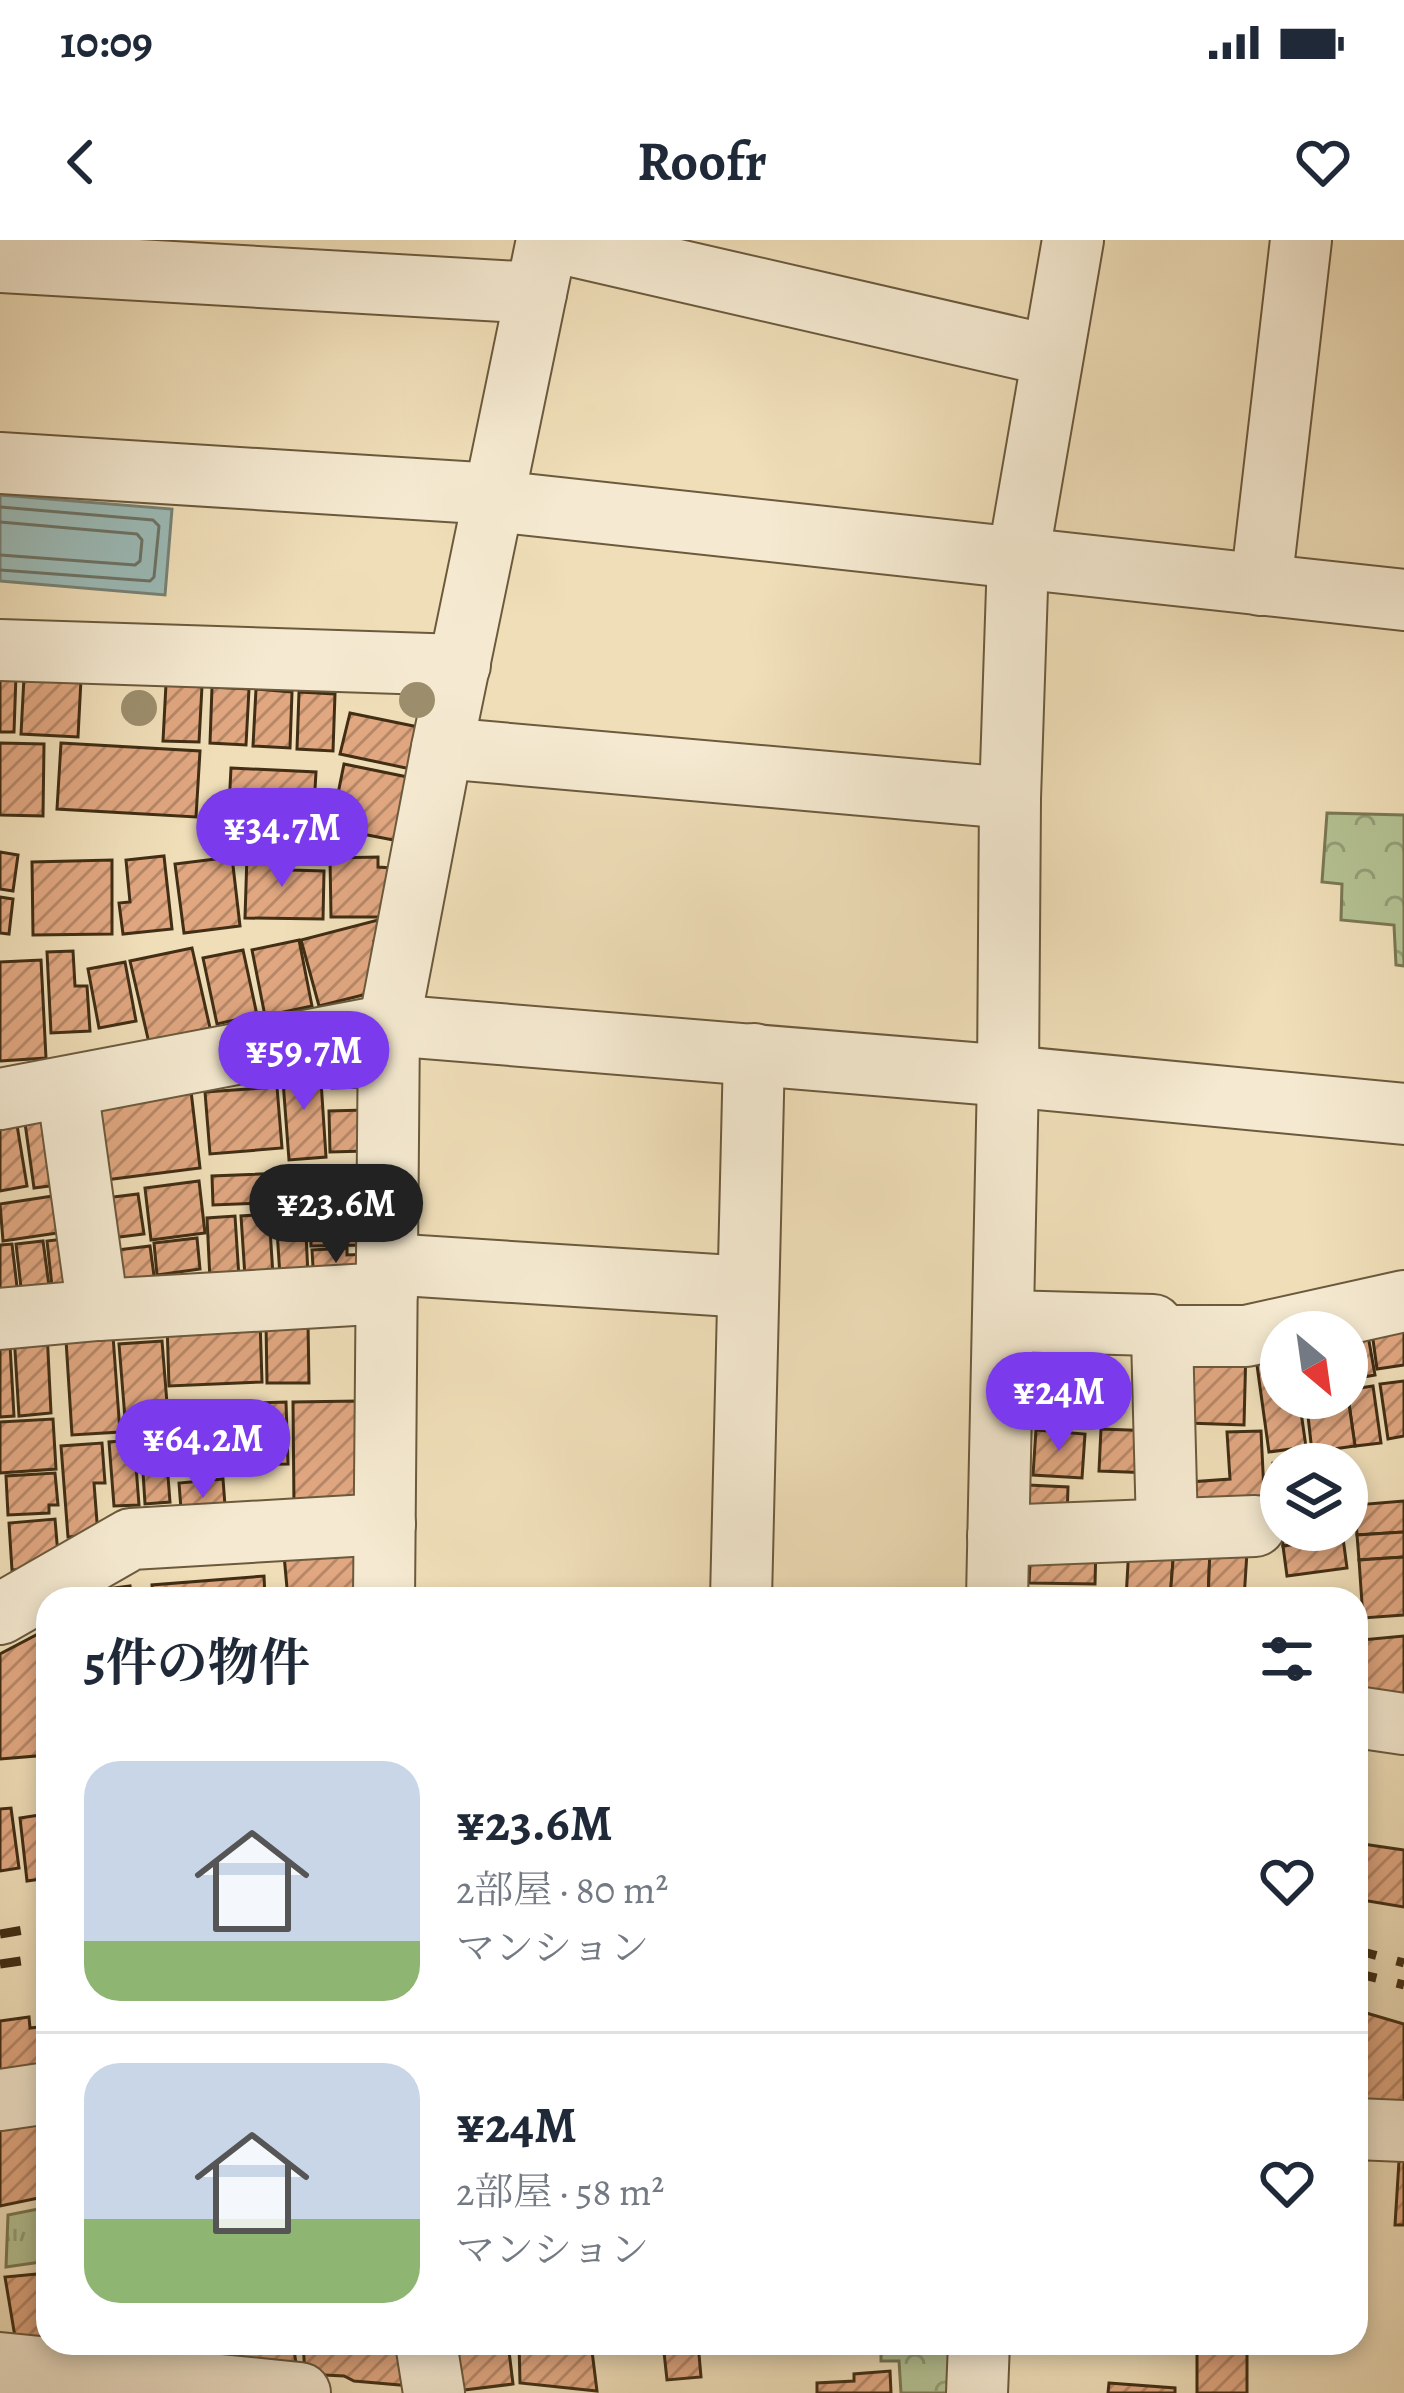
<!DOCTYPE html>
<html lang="ja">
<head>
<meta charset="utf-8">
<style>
  :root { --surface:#fff; --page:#f6f6f7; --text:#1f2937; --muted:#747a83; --line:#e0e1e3; --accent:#7c3aed }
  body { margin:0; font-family:Alegreya,"Noto Serif JP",serif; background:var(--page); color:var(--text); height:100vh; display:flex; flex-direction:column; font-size:45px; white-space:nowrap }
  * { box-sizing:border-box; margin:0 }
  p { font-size:39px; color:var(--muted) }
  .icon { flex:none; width:66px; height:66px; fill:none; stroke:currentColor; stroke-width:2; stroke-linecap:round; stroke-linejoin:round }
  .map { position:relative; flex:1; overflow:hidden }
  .side { position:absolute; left:36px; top:1347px; width:1332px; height:768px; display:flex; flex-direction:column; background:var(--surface); border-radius:36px; box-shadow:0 6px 18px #0003 }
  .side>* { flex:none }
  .needle { width:78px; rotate:151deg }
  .fabs { position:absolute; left:1260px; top:1071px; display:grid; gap:24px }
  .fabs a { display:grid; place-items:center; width:108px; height:108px; border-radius:50%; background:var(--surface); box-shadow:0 6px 18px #0003; font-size:60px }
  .price { position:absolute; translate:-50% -102px; padding:0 27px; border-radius:42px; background:var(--accent); color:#fff; font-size:39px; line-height:78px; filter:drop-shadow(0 3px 6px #0008) }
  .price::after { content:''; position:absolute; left:50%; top:72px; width:36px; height:27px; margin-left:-18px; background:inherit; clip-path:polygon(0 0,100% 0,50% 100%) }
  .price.active { background:#222; color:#fff }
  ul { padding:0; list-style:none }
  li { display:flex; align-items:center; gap:36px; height:300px; padding:0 48px }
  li+li { border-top:3px solid var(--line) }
  li span { display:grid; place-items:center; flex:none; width:336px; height:240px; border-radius:36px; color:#555 }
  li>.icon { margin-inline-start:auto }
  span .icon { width:144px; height:144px; fill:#fffc; stroke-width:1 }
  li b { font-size:51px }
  h2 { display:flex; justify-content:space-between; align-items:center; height:144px; padding:0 48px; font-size:51px }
  .status { display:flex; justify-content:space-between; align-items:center; height:84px; padding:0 60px; background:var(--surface); direction:ltr }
  .status svg { height:33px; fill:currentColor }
  header { display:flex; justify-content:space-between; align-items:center; height:156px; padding:0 48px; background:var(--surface); font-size:54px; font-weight:600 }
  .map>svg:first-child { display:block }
  .grass { fill:url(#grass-tufts); stroke:#7a7854; stroke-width:3 }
  .park { fill:url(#park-crowns); stroke:#7a7854; stroke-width:3 }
  .water { fill:#9cbbb7; stroke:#788376; stroke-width:3 }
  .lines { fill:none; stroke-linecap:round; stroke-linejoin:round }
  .shore { stroke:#6e7466; stroke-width:3 }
  .building { fill:url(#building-hatch); stroke:#412e14; stroke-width:3 }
  .minor-casing { stroke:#6c5a3d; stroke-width:64 }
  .minor { stroke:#f5ead1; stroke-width:60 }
  .rail { stroke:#412e14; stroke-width:9; stroke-dasharray:21 21; stroke-linecap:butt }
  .tree { fill:#9c8e6c }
</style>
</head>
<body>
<div class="status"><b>10:09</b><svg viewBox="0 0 49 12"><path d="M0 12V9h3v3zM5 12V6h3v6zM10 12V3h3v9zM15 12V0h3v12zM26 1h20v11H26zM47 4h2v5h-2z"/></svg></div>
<header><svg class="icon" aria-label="back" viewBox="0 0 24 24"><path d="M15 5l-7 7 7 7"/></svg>Roofr<svg class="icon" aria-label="heart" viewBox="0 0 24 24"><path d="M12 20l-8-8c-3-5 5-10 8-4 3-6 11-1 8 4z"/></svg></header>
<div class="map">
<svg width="1404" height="2153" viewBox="0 0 1404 2153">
  <defs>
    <pattern id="grass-tufts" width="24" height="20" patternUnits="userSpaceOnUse" patternTransform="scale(3)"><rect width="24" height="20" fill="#b4c293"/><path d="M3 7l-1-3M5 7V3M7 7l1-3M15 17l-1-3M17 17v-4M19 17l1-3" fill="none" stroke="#949e77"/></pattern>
    <pattern id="park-crowns" width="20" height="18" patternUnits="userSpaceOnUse" patternTransform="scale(3)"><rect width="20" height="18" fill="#b4c293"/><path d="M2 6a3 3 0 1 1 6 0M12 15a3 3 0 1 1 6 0" fill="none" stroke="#949e77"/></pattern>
    <pattern id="building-hatch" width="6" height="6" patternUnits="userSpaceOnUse" patternTransform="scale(3)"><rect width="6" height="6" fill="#e0a781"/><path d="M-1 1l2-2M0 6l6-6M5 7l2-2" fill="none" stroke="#b78868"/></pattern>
  </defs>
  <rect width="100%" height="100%" fill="#efdeb8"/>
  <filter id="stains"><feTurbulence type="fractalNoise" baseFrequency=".00167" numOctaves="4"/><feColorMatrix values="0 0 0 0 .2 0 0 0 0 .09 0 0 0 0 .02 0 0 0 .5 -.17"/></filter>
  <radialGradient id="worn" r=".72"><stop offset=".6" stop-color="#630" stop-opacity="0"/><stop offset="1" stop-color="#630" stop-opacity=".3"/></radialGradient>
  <!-- grass -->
  <path class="grass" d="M48,1967V2021L6,2027L8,1975Z"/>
  <!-- park -->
  <g class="park">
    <path d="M1327,573L1404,575V726L1396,725L1394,685L1341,680L1342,644L1322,642Z"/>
    <path d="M881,2103H962L963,2153H901L899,2121H881Z"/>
  </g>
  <!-- water -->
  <path class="water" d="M0,255L172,269L165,355L0,341Z"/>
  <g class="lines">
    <!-- shore -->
    <g class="shore">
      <path d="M0,267L153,280L159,286L154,337L150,341L0,330"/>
      <path d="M0,282L137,294L142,300L140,321L135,325L0,315"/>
    </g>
  </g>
  <!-- building -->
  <g class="building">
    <path d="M0,434L16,435L14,492H0Z"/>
    <path d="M24,437L81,439L78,497L21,494Z"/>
    <path d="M166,444L202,446L199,502L163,501Z"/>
    <path d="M212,447L249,449L246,505L210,503Z"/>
    <path d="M256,449L292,452L290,508L253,506Z"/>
    <path d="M299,452L335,454L333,511L297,509Z"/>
    <path d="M350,473L428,489L420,531L340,514Z"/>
    <path d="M0,503L44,504L43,576L0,575Z"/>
    <path d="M61,503L200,511L196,577L57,569Z"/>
    <path d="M344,524L422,540L409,603L331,588Z"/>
    <path d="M231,528L316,532L314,566H306L305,588L228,585Z"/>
    <path d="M0,612L18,615L13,651L0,649Z"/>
    <path d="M247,615L291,616V630L324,631L323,679L245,678Z"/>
    <path d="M164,616L172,689L123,694L119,663L130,662L126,620Z"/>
    <path d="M232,617L240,686L184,693L175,624Z"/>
    <path d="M378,617V627L392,628L393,677H331L330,618Z"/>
    <path d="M112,620V694L33,695L32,622Z"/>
    <path d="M0,657L13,659L9,694L0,693Z"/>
    <path d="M378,680L383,699L374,701L381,726L379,751L319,766L301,700Z"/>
    <path d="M299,700L312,766L265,776L252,710Z"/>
    <path d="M192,708L210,788L149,803L130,721Z"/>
    <path d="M243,710L257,775L217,784L203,718Z"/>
    <path d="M73,711L75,746H87L90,791L51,793L47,712Z"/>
    <path d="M41,720L46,818L0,821V722Z"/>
    <path d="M125,722L136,781L99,788L88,729Z"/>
    <path d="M367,809L368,847L332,848L331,820Z"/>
    <path d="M320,826L326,917L289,920L282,828Z"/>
    <path d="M277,847L282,908L210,914L205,852Z"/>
    <path d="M191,851L200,928L97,941L88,862Z"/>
    <path d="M365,870L366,911L330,912L329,871Z"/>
    <path d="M56,878L65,944L34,948L25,883Z"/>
    <path d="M17,885L27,946L0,951V888Z"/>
    <path d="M331,931L332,960L213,965L212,936Z"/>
    <path d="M199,941L205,993L151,1000L145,948Z"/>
    <path d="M66,954L71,991L3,1001L0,964Z"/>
    <path d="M138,954L144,994L103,999L97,959Z"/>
    <path d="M305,973L308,1035L280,1036L276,975Z"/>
    <path d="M333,973V981L365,980L366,1005L311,1006L310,974Z"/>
    <path d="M269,974L273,1035L245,1037L241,976Z"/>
    <path d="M235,976L239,1038L210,1040L207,978Z"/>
    <path d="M73,998L80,1052L53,1055L47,1001Z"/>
    <path d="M197,998L200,1029L157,1035L154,1003Z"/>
    <path d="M43,1001L51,1061L23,1065L16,1004Z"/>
    <path d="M12,1004L19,1064L0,1067V1005Z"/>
    <path d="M150,1006L155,1043L113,1048L109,1011Z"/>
    <path d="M347,1008V1015L367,1014L357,1041L314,1044L312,1010Z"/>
    <path d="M260,1080L262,1142L169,1146L167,1083Z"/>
    <path d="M1404,1081V1125L1377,1129L1371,1085Z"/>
    <path d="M266,1083H308L309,1143H267Z"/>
    <path d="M1367,1090L1375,1135L1347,1140V1094Z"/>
    <path d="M47,1091L51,1173L19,1176L14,1094Z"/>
    <path d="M1029,1094L1108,1097L1106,1137L1027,1132Z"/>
    <path d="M113,1096L120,1192L72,1195L66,1100Z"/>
    <path d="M162,1101L169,1188L126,1191L119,1104Z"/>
    <path d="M10,1105L14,1176L0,1177V1106Z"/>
    <path d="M1190,1106L1246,1107L1244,1185L1188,1183Z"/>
    <path d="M1281,1114V1158H1299L1306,1207L1269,1212L1256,1118Z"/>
    <path d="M1404,1141V1196L1388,1199L1380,1144Z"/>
    <path d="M1040,1142L1095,1145L1092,1183L1038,1180Z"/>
    <path d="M1373,1146L1381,1203L1355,1206L1347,1150Z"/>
    <path d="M1347,1150L1355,1206L1312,1212L1306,1158H1347Z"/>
    <path d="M358,1161L359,1265L294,1267L293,1162Z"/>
    <path d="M286,1162L288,1224L178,1226L177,1165Z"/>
    <path d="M53,1179L56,1229L0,1233V1182Z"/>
    <path d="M1101,1189L1155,1191L1153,1233L1099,1231Z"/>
    <path d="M1036,1190L1085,1194L1082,1238L1033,1235Z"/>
    <path d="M1261,1191L1265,1273L1192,1277L1190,1242L1230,1239L1227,1192Z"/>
    <path d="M165,1198L170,1262L145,1264L141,1200Z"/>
    <path d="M134,1200L139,1265L114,1266L109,1202Z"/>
    <path d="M102,1203L105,1243H94L98,1295L68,1297L61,1206Z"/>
    <path d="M1333,1216L1334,1224H1281V1249L1277,1250L1273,1223Z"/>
    <path d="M55,1233L58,1265H49V1273L8,1275L6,1236Z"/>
    <path d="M223,1239L226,1279L182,1282L179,1243Z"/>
    <path d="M1028,1245L1068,1247L1067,1278L1027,1276Z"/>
    <path d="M1404,1261V1292L1357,1295L1355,1265Z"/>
    <path d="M55,1279L58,1315L48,1328L12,1330L9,1283Z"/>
    <path d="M1282,1290H1342L1343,1298L1283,1306Z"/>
    <path d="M1404,1292V1317L1359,1320L1357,1295Z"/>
    <path d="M1343,1298L1347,1328L1287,1336L1283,1306Z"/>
    <path d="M1031,1304L1096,1305L1095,1344L1029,1343Z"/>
    <path d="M1129,1306L1174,1308L1170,1359H1126Z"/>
    <path d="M1174,1308L1210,1310L1208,1359H1170Z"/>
    <path d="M359,1309L363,1359H288L284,1315Z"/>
    <path d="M1210,1310L1247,1312L1244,1359H1208Z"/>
    <path d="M1404,1317V1375L1363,1378L1359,1320Z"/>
    <path d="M264,1336L265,1359H153L152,1345Z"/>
    <path d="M130,1346L132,1359H92L91,1351Z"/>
    <path d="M40,1393L44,1445H48V1515L0,1519V1414Z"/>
    <path d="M1404,1396V1460L1366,1463L1361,1400Z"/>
    <path d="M11,1568L19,1628L0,1631V1569Z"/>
    <path d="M46,1574L48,1638L27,1641L20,1578Z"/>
    <path d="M1356,1603L1404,1610V1667L1356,1659Z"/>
    <path d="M1356,1770L1404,1784V1870L1356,1869Z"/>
    <path d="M29,1777L30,1788L48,1786V1831L0,1837V1781Z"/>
    <path d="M48,1870V1956L0,1966V1877Z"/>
    <path d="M1400,1905L1404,1906V1985H1395Z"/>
    <path d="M48,2033V2103L18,2115L5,2037Z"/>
    <path d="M167,2103H209L213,2133L169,2124Z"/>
    <path d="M232,2103H293L298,2137L236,2133Z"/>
    <path d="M303,2103H414L423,2147L354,2141L344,2136L305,2134Z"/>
    <path d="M443,2103H508L513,2144L448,2152Z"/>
    <path d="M519,2103H591L597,2151L520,2143Z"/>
    <path d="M663,2103H698L701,2137L667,2140Z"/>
    <rect x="1197" y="2103" width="50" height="50"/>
    <path d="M890,2131L891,2153H817V2143L854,2141V2134Z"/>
    <path d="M1109,2143L1175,2148V2153H1108Z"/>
  </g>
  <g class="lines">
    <defs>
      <g id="minor">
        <path d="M547,0L1052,116"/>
        <path d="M0,22L536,53"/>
        <path d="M0,223L495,254"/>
        <path d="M494,261L1404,360"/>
        <path d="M1261,345L1301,0"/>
        <path d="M0,410L460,425"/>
        <path d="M442,508L1010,558"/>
        <path d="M67,847L98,1070"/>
        <path d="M0,859L389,785L1008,836L1404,874"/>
        <path d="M387,1024L748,1047"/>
        <path d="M0,1079L98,1070L387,1053"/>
        <path d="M1003,1081L1153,1085L1162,1096"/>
        <path d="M1167,1288L1162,1096H1246L1404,1061"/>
        <path d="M998,1296L1255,1286"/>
        <path d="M384,1359L389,785L442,508L547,0"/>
        <path d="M741,1359L754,814"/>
        <path d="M997,1359L1008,836L1010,558L1018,318L1073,0"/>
        <path d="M0,1374L131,1299L385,1284"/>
        <path d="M1356,1477L1404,1484"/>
        <path d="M0,1860L48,1853"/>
        <path d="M1356,1889L1404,1891"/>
        <path d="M426,2103L434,2153"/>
        <path d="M0,2123L300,2153"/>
        <path d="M977,2153L979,2103"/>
      </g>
    </defs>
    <!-- minor casing -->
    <use href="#minor" class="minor-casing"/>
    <!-- minor -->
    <use href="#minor" class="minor"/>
    <!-- rail -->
    <g class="rail">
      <path d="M0,1694L48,1686"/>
      <path d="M1356,1710L1404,1723"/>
      <path d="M0,1724L48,1717"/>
      <path d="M1356,1733L1404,1745"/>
    </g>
  </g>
  <!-- trees -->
  <g class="tree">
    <circle cx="417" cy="460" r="18"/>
    <circle cx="139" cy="468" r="18"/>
  </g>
  <rect width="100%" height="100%" filter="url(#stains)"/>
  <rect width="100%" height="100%" fill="url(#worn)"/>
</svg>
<div class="fabs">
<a><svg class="needle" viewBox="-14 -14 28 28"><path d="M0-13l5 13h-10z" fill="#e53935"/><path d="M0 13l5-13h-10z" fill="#747a83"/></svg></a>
<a><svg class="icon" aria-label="layers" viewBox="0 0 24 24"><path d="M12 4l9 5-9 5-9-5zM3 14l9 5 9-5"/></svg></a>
</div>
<b class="price" style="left:282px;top:650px">¥34.7M</b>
<b class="price" style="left:304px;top:873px">¥59.7M</b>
<b class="price active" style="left:336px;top:1026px">¥23.6M</b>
<b class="price" style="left:1059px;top:1214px">¥24M</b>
<b class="price" style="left:203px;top:1261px">¥64.2M</b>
<section class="side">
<h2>5件の物件<svg class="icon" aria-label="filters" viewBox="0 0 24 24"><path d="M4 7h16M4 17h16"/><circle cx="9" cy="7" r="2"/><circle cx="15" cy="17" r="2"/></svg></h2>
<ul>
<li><span style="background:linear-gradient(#c9d6e8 75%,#8fb573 0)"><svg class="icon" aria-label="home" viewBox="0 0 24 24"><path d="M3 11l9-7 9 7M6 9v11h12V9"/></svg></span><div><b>¥23.6M</b><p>2部屋 · 80 m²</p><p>マンション</p></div><svg class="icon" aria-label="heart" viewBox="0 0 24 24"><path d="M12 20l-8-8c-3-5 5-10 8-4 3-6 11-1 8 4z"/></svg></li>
<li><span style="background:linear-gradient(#c9d6e8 65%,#8fb573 0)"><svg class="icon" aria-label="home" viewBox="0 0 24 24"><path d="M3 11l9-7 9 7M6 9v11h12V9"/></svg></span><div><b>¥24M</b><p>2部屋 · 58 m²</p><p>マンション</p></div><svg class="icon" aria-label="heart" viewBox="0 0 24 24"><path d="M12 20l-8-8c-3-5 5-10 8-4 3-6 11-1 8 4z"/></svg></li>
</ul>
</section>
</div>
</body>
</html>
